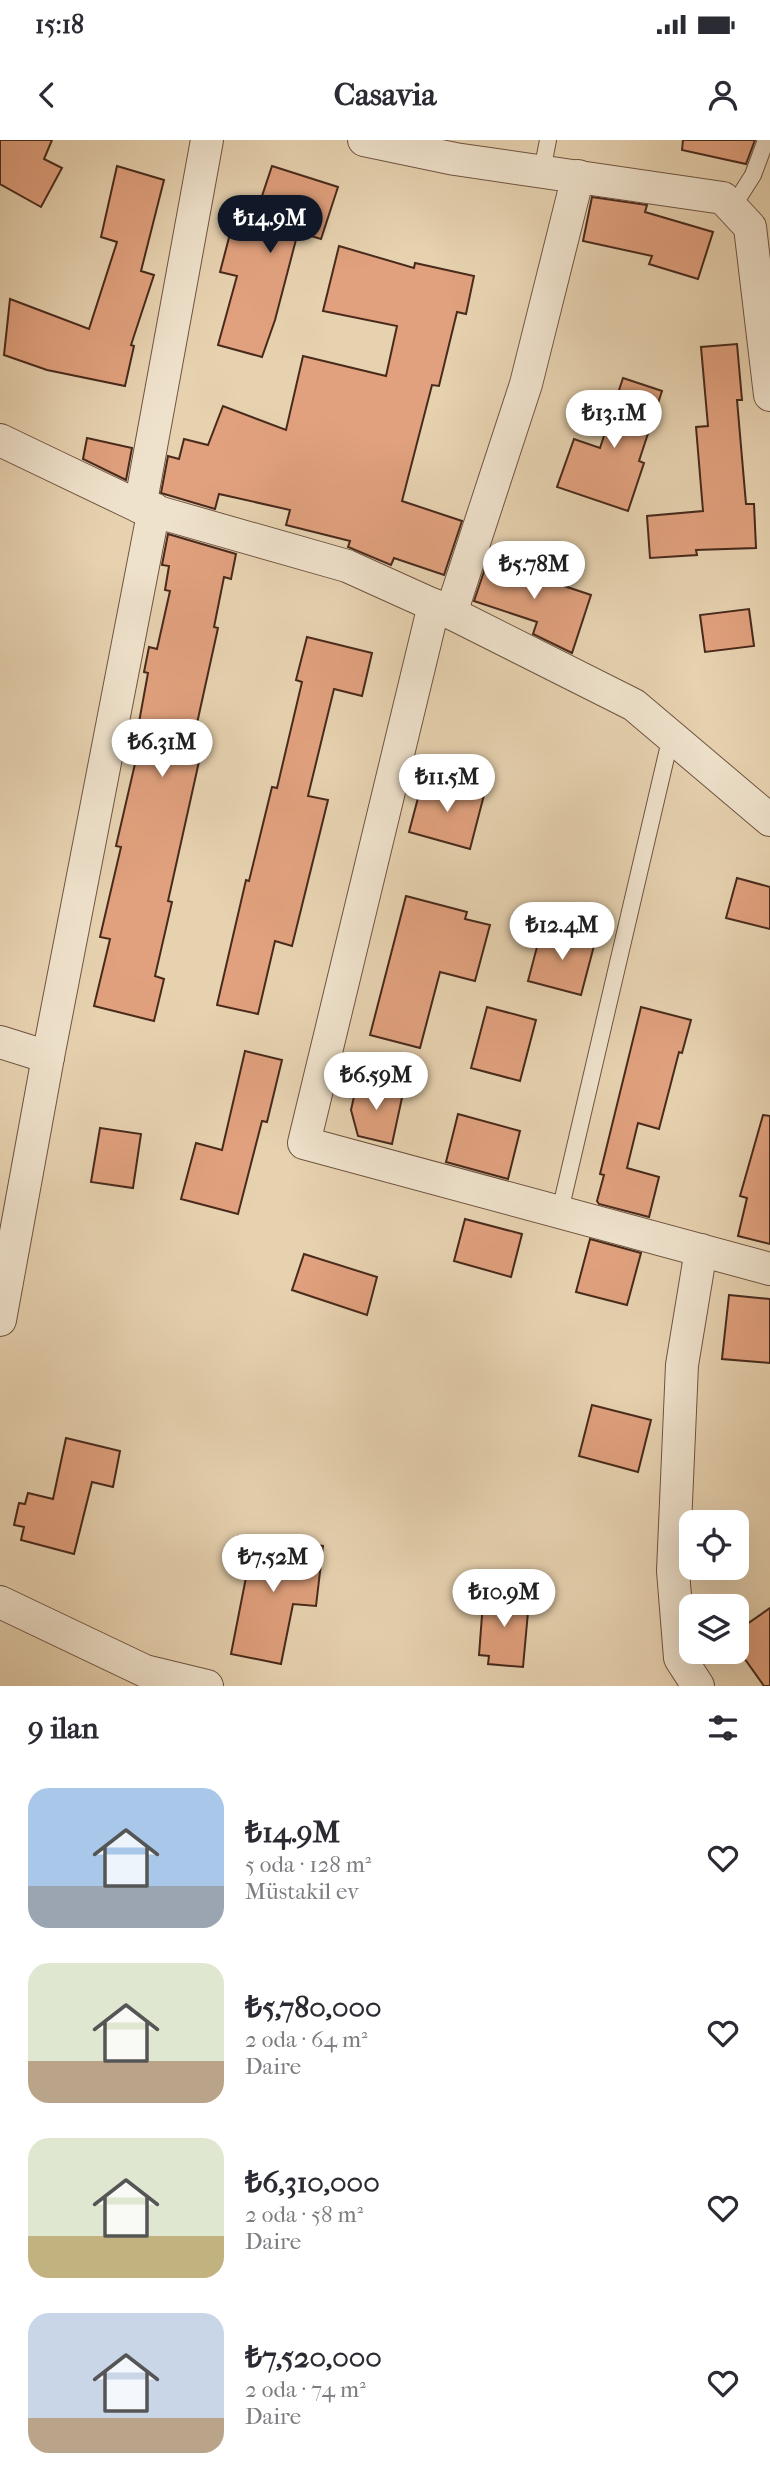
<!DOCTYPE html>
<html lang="tr">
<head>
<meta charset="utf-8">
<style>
  :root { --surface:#fff; --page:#f7f7f7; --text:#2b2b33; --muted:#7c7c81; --accent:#111827 }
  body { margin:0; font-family:"IM FELL French Canon",serif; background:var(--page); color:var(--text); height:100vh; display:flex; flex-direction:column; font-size:26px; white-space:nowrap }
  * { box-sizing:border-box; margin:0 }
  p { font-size:23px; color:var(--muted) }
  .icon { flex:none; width:38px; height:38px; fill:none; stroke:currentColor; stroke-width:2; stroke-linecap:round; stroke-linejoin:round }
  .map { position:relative; height:1546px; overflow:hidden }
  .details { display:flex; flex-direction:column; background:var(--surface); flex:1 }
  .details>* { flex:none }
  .tools { position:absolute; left:679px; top:1370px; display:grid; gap:14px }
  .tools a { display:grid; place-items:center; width:70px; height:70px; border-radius:14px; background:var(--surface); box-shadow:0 7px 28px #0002; font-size:35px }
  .price { position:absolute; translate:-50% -60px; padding:0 16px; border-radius:24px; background:#fff; color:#222; font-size:23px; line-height:46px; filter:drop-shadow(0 2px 4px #0008) }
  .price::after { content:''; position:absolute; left:50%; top:42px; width:21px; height:16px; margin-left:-10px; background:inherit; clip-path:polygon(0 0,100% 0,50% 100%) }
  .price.on { background:var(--accent); color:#fff }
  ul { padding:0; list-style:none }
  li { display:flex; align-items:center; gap:21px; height:175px; padding:0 28px }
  li span { display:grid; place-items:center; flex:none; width:196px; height:140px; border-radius:21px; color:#555 }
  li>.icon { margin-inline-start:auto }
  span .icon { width:84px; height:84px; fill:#fffc; stroke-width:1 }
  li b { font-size:30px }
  h2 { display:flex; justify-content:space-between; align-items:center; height:84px; padding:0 28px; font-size:30px }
  .status { display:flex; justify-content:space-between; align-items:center; height:49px; padding:0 35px; background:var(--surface); direction:ltr }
  .status svg { height:19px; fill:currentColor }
  header { display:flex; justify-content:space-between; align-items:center; height:91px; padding:0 28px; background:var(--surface); font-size:32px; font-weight:800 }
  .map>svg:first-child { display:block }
  .building { fill:#e1a17e; stroke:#482a1c; stroke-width:2 }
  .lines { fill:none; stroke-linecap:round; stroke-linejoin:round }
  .lane-casing { stroke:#705441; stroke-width:18 }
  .street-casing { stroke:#705441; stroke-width:34 }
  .lane { stroke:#efe2cc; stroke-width:16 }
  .street { stroke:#efe2cc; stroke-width:32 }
</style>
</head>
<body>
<div class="status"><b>15:18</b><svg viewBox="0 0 49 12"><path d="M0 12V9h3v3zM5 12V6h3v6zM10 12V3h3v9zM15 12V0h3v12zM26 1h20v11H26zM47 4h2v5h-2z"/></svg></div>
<header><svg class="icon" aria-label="back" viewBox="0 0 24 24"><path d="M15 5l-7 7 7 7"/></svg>Casavia<svg class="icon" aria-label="person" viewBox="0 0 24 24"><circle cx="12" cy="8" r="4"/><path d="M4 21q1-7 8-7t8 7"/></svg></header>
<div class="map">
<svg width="770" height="1546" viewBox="0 0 770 1546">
  <rect width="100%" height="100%" fill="#e7d2b0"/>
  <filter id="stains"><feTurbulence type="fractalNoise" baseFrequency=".00286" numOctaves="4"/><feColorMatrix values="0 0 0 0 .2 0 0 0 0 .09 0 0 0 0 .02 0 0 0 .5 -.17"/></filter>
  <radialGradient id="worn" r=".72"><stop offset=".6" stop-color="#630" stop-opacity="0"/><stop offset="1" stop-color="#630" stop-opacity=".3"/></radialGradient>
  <!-- building -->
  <g class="building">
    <path d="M0,0H52L44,19L62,28L41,67L0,44Z"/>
    <path d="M683,0H755L746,24L682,10Z"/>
    <path d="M117,26L164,40L141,131L154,135L131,205L134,206L125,246L47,230L4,215L10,159L89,189L117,102L101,97Z"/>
    <path d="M272,26L338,47L321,99L298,92L275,180L262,217L218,205L237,136L220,132L231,90L249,95Z"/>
    <path d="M592,57L647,65L645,72L713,92L698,139L649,124L652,116L583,101Z"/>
    <path d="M339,106L414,128L415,123L474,136L466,174L457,172L439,246L432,245L402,361L462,381L444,435L394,418L391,425L348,407L350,401L286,385L290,370L219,354L215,369L161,353L168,316L179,319L184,299L208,305L223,266L286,290L303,216L386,236L397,186L323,171Z"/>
    <path d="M737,204L742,260H737L746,364H754L756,408L696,410L697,415L650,418L647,376L703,371L696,287L708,286L701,207Z"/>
    <path d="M623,238L662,251L639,321L644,323L628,371L557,347L574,299L600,308Z"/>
    <path d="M87,298L132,308L126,340L83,319Z"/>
    <path d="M168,394L236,414L231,439L224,437L214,487L218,488L194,597L204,599L168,761L172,762L155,836L164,839L154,881L94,866L110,799L100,797L121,707L116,706L137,615H133L148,533L144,532L149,507L157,509L170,451L165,450L169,426L162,425Z"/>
    <path d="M490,414L527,427L525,433L591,455L572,513L533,494L537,482L474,461Z"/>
    <path d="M749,469L754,506L705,512L700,475Z"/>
    <path d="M307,497L372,513L362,556L334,549L308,656L328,660L292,806L275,801L258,874L217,865L246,740L249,741L272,647L277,648L302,542L296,540Z"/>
    <path d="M423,639L484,655L470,709L409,692Z"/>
    <path d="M737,738L770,747V789L726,778Z"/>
    <path d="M406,756L467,772L465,779L490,785L475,841L440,832L420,908L370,895Z"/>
    <path d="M542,788L595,802L581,855L528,841Z"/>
    <path d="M487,867L536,880L520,941L471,928Z"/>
    <path d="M641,867L691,880L682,913L679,912L659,989L638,983L627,1028L659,1037L649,1077L599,1064L597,1061L604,1035L600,1034Z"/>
    <path d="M245,911L282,920L267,982L262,981L238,1074L181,1059L196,1003L222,1010Z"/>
    <path d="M357,943L403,953L392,1004L358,996L351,970Z"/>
    <path d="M458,974L520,991L508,1039L446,1022Z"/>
    <path d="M763,975L770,976V1104L738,1096L747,1058L740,1056Z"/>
    <path d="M100,988L141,994L133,1048L91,1042Z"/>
    <path d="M465,1079L522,1094L511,1137L454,1121Z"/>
    <path d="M590,1099L641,1113L627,1165L576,1152Z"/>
    <path d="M304,1114L377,1137L367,1175L292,1150Z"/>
    <path d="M729,1155L770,1159V1223L722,1219Z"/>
    <path d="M592,1265L651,1280L638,1332L579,1316Z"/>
    <path d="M66,1298L120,1311L113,1347L92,1342L74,1414L21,1400L24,1387L14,1385L19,1363L25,1364L28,1353L53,1359Z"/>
    <path d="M238,1396L323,1406L316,1466L293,1464L281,1524L231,1514L249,1422L236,1420Z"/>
    <path d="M484,1449L509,1451V1459L529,1461L523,1527L488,1524L489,1516L479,1515Z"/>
    <path d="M770,1468V1546H764L737,1508V1491Z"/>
  </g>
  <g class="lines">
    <defs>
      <g id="lane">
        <path d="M542,31L548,0"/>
        <path d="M732,68L753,35L766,0"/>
        <path d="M560,1071L671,596"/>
      </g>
      <g id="street">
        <path d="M364,0L455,19L723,58L750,87L770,255"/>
        <path d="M0,300L140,367L347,426L451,473L634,565L770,680"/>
        <path d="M140,367L207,0"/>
        <path d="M434,465L304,1003L770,1129"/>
        <path d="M451,473L526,244L578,36"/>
        <path d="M0,902L48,917"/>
        <path d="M0,1180L48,917L154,369"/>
        <path d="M0,1462L145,1531L207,1546"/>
        <path d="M698,1546L680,1518L673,1431L682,1225L701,1110"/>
      </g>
    </defs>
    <!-- lane casing -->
    <use href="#lane" class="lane-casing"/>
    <!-- street casing -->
    <use href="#street" class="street-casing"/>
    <!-- lane -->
    <use href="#lane" class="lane"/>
    <!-- street -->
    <use href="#street" class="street"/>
  </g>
  <rect width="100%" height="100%" filter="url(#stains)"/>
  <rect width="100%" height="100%" fill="url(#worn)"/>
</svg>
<div class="tools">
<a><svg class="icon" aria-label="locate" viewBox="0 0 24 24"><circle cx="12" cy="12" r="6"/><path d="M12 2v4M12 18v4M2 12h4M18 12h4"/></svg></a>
<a><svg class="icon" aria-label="layers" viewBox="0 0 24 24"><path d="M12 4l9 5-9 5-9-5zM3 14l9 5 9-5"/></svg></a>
</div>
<b class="price on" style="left:270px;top:115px">₺14.9M</b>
<b class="price" style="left:614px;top:310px">₺13.1M</b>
<b class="price" style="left:534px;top:461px">₺5.78M</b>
<b class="price" style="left:162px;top:639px">₺6.31M</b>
<b class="price" style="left:447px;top:674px">₺11.5M</b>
<b class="price" style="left:562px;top:822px">₺12.4M</b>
<b class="price" style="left:376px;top:972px">₺6.59M</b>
<b class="price" style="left:273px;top:1454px">₺7.52M</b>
<b class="price" style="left:504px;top:1489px">₺10.9M</b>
</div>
<section class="details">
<h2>9 ilan<svg class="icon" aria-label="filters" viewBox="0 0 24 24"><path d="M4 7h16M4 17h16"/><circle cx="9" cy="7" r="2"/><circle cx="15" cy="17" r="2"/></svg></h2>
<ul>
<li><span style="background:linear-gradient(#a9c7e8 70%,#9aa5b1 0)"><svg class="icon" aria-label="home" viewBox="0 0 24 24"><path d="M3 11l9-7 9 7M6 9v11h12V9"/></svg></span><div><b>₺14.9M</b><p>5 oda · 128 m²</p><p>Müstakil ev</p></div><svg class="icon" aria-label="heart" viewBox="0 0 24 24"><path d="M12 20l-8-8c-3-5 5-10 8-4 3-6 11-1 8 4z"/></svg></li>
<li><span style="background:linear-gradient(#dfe7d0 70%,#b9a48a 0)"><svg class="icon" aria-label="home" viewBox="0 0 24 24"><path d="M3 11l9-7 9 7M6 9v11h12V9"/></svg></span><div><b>₺5,780,000</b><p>2 oda · 64 m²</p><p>Daire</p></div><svg class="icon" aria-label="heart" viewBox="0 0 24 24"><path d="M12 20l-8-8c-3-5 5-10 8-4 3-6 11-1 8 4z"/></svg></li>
<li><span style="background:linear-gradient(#dfe7d0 70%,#c2b280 0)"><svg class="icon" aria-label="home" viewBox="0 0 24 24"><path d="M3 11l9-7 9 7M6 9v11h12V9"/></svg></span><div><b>₺6,310,000</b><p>2 oda · 58 m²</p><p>Daire</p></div><svg class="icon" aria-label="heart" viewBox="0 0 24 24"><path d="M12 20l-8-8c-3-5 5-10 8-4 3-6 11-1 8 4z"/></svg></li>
<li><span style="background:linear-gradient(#c9d6e8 75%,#b9a48a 0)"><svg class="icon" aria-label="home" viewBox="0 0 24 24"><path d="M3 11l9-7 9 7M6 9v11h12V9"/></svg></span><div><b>₺7,520,000</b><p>2 oda · 74 m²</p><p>Daire</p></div><svg class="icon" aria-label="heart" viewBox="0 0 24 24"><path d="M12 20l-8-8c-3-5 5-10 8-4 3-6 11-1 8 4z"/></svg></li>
</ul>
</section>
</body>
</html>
